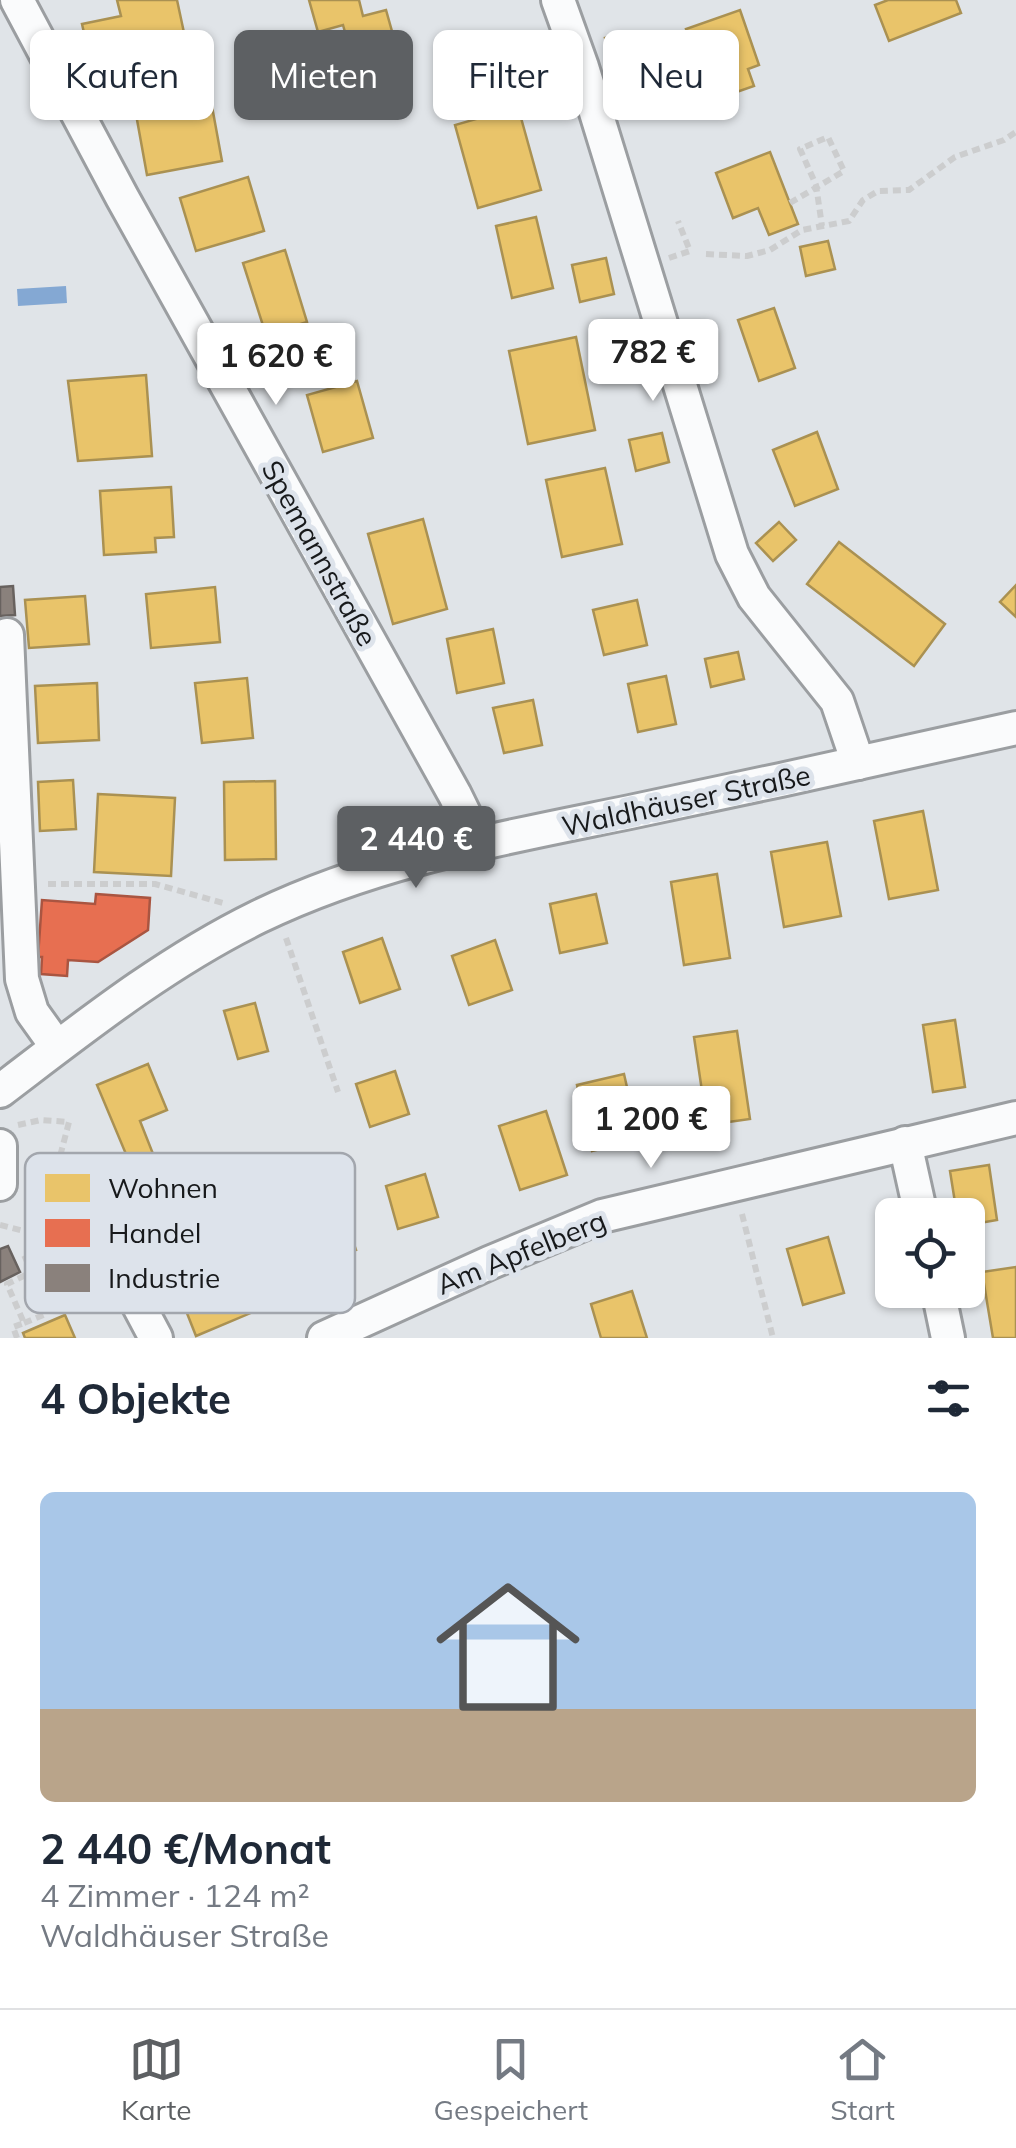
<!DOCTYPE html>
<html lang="de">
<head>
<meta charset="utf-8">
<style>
  :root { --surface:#fff; --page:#f6f6f7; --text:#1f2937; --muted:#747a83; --line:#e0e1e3; --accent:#5d6063 }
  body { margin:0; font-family:Mulish,sans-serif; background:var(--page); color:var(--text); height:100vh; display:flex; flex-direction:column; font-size:38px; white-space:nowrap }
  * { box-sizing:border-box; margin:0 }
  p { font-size:32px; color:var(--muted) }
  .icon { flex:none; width:55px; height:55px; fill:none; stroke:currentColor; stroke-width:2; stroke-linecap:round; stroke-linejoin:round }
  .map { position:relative; height:1338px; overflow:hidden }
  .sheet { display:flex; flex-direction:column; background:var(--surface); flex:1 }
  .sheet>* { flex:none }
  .guide { position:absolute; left:30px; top:30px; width:958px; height:90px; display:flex; gap:20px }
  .buttons { position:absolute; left:875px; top:1198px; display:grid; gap:20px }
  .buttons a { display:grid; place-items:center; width:110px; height:110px; border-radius:15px; background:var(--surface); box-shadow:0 2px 8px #0004; font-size:50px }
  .price { position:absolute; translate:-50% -85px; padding:0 22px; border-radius:10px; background:#fff; color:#222; font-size:32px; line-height:65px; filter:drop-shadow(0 2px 5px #0008) }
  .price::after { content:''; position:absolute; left:50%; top:60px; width:30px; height:22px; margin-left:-15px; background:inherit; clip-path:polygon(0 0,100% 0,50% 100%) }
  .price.on { background:var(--accent); color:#fff }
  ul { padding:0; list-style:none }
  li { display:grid; align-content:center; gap:20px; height:530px; padding:0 40px }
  li span { display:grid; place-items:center; height:310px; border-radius:15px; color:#555 }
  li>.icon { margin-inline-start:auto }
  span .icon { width:180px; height:180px; fill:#fffc; stroke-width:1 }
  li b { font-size:42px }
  h2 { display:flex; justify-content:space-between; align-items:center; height:120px; padding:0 40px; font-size:42px }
  .pill { padding:0 35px; border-radius:15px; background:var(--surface); box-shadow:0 2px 8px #0004; font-size:35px; line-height:90px }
  .pill.on { background:var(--accent); color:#fff }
  .tab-bar { display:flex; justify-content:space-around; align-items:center; height:140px; border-top:2px solid var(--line); background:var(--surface); font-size:28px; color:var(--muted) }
  .tab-bar a { display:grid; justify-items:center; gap:5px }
  .tab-bar .on { color:var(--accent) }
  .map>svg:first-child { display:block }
  .water { fill:#84a8d3 }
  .homes { fill:#e9c46a; stroke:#aa9152; stroke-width:2.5 }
  .shops { fill:#e76f51; stroke:#a95541; stroke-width:2.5 }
  .industry { fill:#8a817c; stroke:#68625f; stroke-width:2.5 }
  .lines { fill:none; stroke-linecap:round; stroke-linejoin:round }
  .street-casing { stroke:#9b9ea1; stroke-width:38 }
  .path { stroke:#cccdce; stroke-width:6; stroke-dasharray:8 5; stroke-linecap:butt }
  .street { stroke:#fafbfc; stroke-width:32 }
  .labels { text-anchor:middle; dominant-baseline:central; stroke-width:10; stroke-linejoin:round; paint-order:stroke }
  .street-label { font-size:28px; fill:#17191b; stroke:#dde3eb }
  .key { fill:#dde3eb; stroke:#a2a6ad; stroke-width:2.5 }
  .key-label { font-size:28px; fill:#17191b }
</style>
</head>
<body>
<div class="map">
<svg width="1016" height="1338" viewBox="0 0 1016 1338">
  <rect width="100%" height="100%" fill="#e0e4e8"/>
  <!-- water -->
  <path class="water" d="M66,286L67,303L18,306L17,289Z"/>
  <!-- homes -->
  <g class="homes">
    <path d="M117,0H177L186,42L91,64L82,24L121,16Z"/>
    <path d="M309,0H359L363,16L386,10L404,74L394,77L397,88L388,91L391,103L367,110L343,25L318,32Z"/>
    <path d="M888,0H956L961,13L889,41L875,5Z"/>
    <path d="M740,10L759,65L748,69L754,86L711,101L686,29Z"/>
    <path d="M632,32L639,65L613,71L605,38Z"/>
    <path d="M205,68L222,161L147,175L130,81Z"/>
    <path d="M518,107L541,190L478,208L455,125Z"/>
    <path d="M770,152L798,224L769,235L758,208L733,218L716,173Z"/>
    <path d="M248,177L264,231L196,251L180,198Z"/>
    <path d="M536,217L553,288L512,298L496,226Z"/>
    <path d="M828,241L835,269L806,276L800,247Z"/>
    <path d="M285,250L307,322L266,335L243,263Z"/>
    <path d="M606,258L614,294L580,302L572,265Z"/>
    <path d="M774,308L795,368L759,381L738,320Z"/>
    <path d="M576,337L595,430L528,444L509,351Z"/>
    <path d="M146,375L152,456L78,461L68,381Z"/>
    <path d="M357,381L373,438L323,452L307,395Z"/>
    <path d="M817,432L838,489L795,506L773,450Z"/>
    <path d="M662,433L669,462L636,471L629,440Z"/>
    <path d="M605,468L622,544L562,557L546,480Z"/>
    <path d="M171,487L174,537L155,538L156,552L104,555L100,491Z"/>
    <path d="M423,519L447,609L393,624L368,534Z"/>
    <path d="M779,522L796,540L773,561L756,543Z"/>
    <path d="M839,542L945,624L914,666L807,584Z"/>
    <path d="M1016,585V617L1000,602Z"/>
    <path d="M215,587L220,642L151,648L146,594Z"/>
    <path d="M85,596L89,644L29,648L25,600Z"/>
    <path d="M637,600L647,645L604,655L593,610Z"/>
    <path d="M493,629L504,683L457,693L447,639Z"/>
    <path d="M738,652L744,679L711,687L705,659Z"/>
    <path d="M666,676L676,724L638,732L628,684Z"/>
    <path d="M247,678L253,738L202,743L195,683Z"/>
    <path d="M97,683L99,740L38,743L35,686Z"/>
    <path d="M533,700L542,745L504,753L493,708Z"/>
    <path d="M73,780L76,829L40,831L38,782Z"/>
    <path d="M275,781L276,859L225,860L224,782Z"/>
    <path d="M98,794L175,798L171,876L94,872Z"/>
    <path d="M923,811L938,890L889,899L874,821Z"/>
    <path d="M827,842L841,916L784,927L771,852Z"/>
    <path d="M717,874L730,958L684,965L671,882Z"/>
    <path d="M596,894L607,943L560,953L550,904Z"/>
    <path d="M382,938L400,989L360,1003L343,952Z"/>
    <path d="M495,940L512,990L469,1005L452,956Z"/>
    <path d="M255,1003L268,1051L238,1059L224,1011Z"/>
    <path d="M955,1020L965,1087L933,1092L923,1025Z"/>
    <path d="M737,1031L750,1119L707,1125L694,1037Z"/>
    <path d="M148,1064L167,1110L140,1121L159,1169L136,1178L97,1085Z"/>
    <path d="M395,1071L409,1114L370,1127L356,1084Z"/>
    <path d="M624,1074L639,1140L592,1151L577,1085Z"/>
    <path d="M546,1111L567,1175L520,1190L499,1126Z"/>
    <path d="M989,1165L997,1220L968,1225V1215H957L950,1171Z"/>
    <path d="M425,1174L438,1217L398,1229L386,1186Z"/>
    <path d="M333,1181L356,1250L311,1265L291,1206L309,1200L306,1191Z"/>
    <path d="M828,1237L844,1293L803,1305L787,1249Z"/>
    <path d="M254,1262L272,1304L196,1336L179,1293Z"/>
    <path d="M1016,1267V1338H993L982,1272Z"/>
    <path d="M632,1291L647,1338H601L591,1304Z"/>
    <path d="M65,1315L75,1338H25L23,1333Z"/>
  </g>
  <!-- shops -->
  <path class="shops" d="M96,894L150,898L148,930L98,962L68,960L67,976L41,974L42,957H38L42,900L95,904Z"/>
  <!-- industry -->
  <g class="industry">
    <path d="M13,586L15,615L0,616V587Z"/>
    <path d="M8,1246L20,1272L0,1282V1249Z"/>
  </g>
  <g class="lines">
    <defs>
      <g id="street">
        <path d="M17,0L122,197L455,795L479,844"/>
        <path d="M558,0L582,67L732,554L754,597L837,701L858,763"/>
        <path d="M7,635L22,979L32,1012L57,1047"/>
        <path d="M0,1091C83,1028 164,963 258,917C375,860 503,838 630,812C759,785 887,757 1016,728"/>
        <path d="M905,1143L921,1215"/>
        <path d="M0,1146V1184"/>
        <path d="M96,1225L156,1338"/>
        <path d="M938,1290L948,1338"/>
        <path d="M324,1338L489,1263L602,1216L1016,1118"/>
      </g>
    </defs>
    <!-- street casing -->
    <use href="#street" class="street-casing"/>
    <!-- path -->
    <g class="path">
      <path d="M790,203L844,171L828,137L800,149L816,185L822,226"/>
      <path d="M706,254L747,256L770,250L802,230L849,221L863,200L878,191L909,190L955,157L1004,140L1016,132"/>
      <path d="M669,258L690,251L678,221"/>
      <path d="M48,884H155L223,903"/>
      <path d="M286,938L338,1092"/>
      <path d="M18,1125L41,1120L69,1122L58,1164L100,1196"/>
      <path d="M742,1214L773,1338"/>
      <path d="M0,1225L60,1240"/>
      <path d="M24,1323L46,1314"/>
      <path d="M17,1338L13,1327L24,1323L7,1284L32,1272L24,1255"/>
    </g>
    <!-- street -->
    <use href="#street" class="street"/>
  </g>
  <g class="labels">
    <!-- street labels -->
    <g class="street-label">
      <text transform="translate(320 553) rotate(61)">Spemannstraße</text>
      <text transform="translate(686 800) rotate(-12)">Waldhäuser Straße</text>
      <text transform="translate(521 1252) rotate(-22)">Am Apfelberg</text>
    </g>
  </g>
  <!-- legend -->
  <rect x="25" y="1153" width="330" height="160" rx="15" class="key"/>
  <rect x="45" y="1174" width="45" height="28" fill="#e9c46a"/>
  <rect x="45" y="1219" width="45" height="28" fill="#e76f51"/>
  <rect x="45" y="1264" width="45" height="28" fill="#8a817c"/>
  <g class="key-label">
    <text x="108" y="1198">Wohnen</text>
    <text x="108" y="1243">Handel</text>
    <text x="108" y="1288">Industrie</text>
  </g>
</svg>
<div class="buttons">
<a><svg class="icon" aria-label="locate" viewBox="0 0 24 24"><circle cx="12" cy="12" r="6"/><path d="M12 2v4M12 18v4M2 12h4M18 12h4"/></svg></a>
</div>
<b class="price" style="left:653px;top:404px">782 €</b>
<b class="price" style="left:276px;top:408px">1 620 €</b>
<b class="price on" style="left:416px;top:891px">2 440 €</b>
<b class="price" style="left:651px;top:1171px">1 200 €</b>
<div class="guide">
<a class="pill">Kaufen</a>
<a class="pill on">Mieten</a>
<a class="pill">Filter</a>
<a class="pill">Neu</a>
</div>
</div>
<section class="sheet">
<h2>4 Objekte<svg class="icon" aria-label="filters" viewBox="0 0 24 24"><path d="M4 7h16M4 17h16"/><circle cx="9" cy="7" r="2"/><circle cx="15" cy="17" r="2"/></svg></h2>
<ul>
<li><span style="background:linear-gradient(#a9c7e8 70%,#b9a48a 0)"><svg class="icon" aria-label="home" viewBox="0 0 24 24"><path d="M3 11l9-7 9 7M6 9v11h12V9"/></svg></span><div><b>2 440 €/Monat</b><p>4 Zimmer · 124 m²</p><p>Waldhäuser Straße</p></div></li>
</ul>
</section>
<nav class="tab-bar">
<a class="on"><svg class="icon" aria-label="map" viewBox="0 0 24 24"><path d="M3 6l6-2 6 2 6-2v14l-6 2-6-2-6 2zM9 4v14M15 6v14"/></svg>Karte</a>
<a><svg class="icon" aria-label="saved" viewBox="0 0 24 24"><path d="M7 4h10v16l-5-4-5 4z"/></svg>Gespeichert</a>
<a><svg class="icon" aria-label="home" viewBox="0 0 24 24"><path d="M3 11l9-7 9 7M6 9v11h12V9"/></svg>Start</a>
</nav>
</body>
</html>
